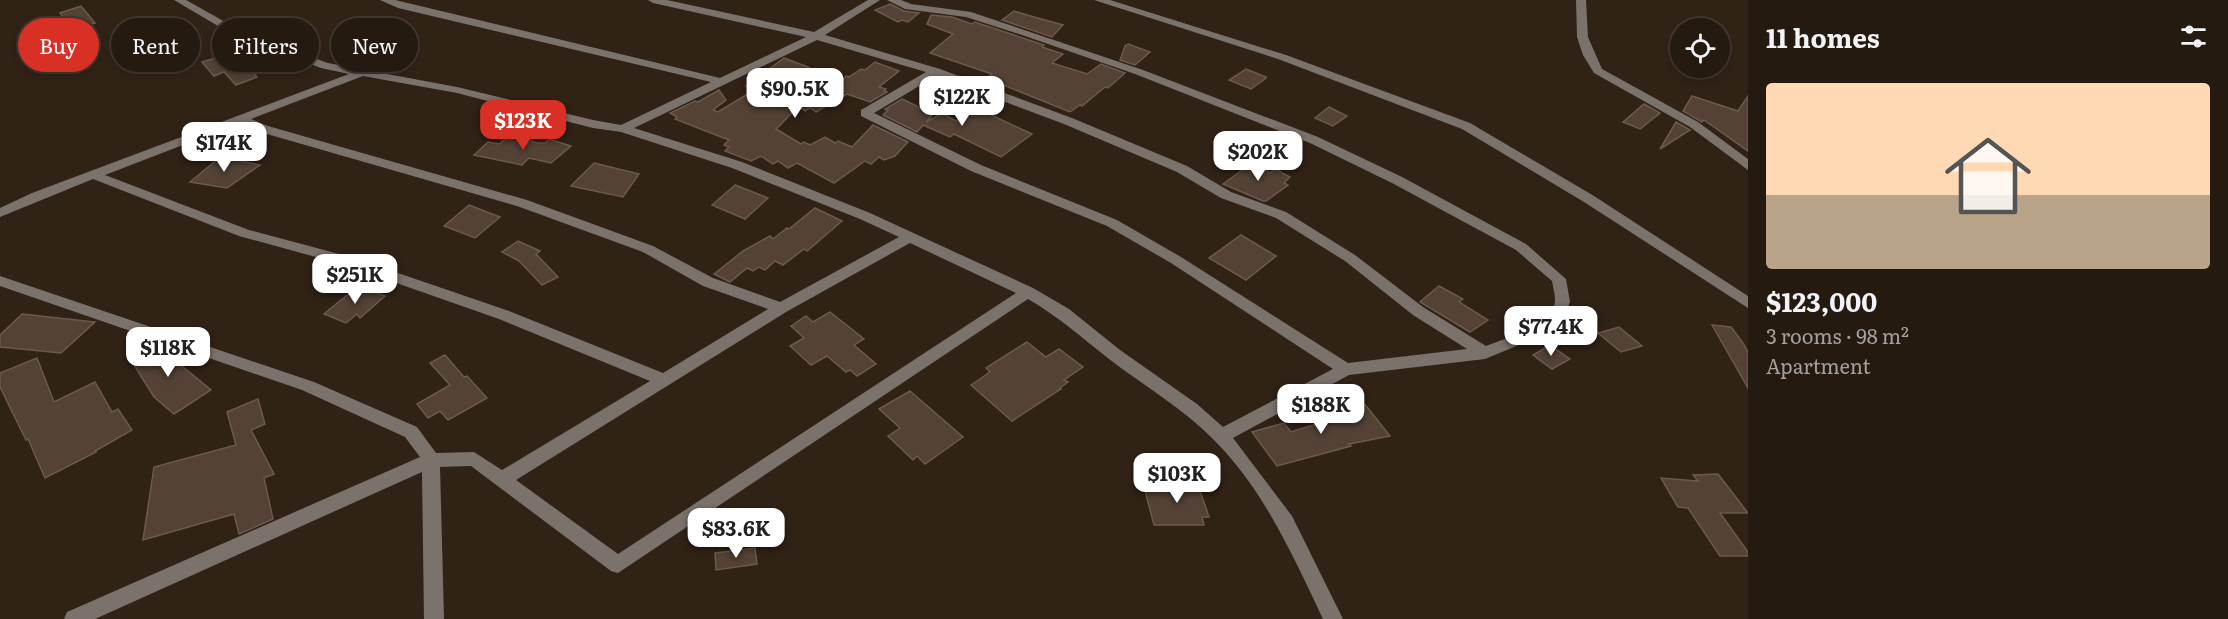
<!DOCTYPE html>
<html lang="en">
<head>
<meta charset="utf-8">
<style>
  :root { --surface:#251a10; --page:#31271e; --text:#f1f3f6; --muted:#a3a19f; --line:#423830; --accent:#d93025 }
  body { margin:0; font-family:Literata,serif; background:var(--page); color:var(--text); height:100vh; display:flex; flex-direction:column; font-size:22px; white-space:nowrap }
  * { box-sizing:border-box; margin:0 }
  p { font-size:20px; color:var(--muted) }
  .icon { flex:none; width:33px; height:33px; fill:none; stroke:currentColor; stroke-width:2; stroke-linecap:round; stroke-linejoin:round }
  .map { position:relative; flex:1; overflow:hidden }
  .drawer { display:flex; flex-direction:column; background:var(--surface); width:480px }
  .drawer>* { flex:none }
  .guide { position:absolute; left:18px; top:18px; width:570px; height:54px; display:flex; gap:12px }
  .controls { position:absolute; left:1670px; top:18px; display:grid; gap:12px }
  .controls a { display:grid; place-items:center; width:60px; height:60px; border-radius:50%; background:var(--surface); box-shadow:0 3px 9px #0003,0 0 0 2px var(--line); font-size:30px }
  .price { position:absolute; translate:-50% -51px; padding:0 14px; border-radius:12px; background:#fff; color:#222; font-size:20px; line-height:39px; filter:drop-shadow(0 2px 3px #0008) }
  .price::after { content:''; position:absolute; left:50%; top:36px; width:18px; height:14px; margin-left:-9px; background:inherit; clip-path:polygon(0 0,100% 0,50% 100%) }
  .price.current { background:var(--accent); color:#fff }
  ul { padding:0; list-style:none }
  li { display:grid; align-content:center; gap:12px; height:318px; padding:0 18px }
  li span { display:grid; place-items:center; height:186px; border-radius:6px; color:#555 }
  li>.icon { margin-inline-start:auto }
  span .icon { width:108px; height:108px; fill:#fffc; stroke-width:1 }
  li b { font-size:26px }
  h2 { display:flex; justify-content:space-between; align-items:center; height:72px; padding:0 18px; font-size:26px }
  .chip { padding:0 21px; border-radius:27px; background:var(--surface); box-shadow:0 3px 9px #0003,0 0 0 2px var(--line); font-size:21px; line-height:54px }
  .chip.current { background:var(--accent); color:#fff }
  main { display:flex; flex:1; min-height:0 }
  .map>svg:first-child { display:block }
  .building { fill:#534235; stroke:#6c5a4c; stroke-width:1.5 }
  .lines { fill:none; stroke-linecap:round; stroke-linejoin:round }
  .minor { fill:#7b726c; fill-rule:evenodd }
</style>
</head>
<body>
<main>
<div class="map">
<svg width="1748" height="619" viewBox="0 0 1748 619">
  <rect width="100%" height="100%" fill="#312216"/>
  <!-- building -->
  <g class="building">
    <path d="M890,4L904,11L919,13L908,22L902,20L898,22L875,10Z"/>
    <path d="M81,6L95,23L81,27L87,35L67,41L56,26L67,23L60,13Z"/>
    <path d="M1014,11L1027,15L1063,25L1052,37L1002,20Z"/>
    <path d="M931,15L952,17L972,24L975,22L1044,45L1042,47L1063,54L1052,63L1087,74L1101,64L1125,73L1108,88L1105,87L1082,106L1080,105L1070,112L986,78L992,74L930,53L953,34L927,24Z"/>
    <path d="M1128,44L1150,52L1135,65L1120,60L1125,46Z"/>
    <path d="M221,56L229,65L242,60L257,77L236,85L224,72L214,76L202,62Z"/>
    <path d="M784,58L808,67L838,84L846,76L849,77L861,69L865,70L875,62L899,71L879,87L886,89L884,91L887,92L870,102L847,94L816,112L810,108L805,111L798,107L776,129L801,144L804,142L810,145L825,137L835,143L838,141L852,147L873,125L908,142L895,156L884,160L879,157L871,164L865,161L834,183L797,163L788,168L778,161L773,164L761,156L751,161L725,151L729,147L724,145L729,140L675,119L677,117L670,113L695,101L698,102L719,90L726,100L713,110L718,112L756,89L746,86Z"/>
    <path d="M1246,69L1266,77V78L1251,89L1229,80Z"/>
    <path d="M1692,96L1738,111L1748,96V151L1704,120L1702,122L1683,111Z"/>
    <path d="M902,99L933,114L926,122L942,113L956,121L973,109L985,115L987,113L1032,134L1001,157L954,134L950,137L923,125L917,132L883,115L888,110L885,109Z"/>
    <path d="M1644,104L1660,113L1640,129L1623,122Z"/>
    <path d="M1329,107L1347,116L1333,126L1315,118Z"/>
    <path d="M1676,122L1690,130L1660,149Z"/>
    <path d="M510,135L538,143H545L549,139L571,146L551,163L529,158L522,165L474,155L488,142L499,144Z"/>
    <path d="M219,158L230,161L232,159L260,165L227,188L190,182Z"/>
    <path d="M594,163L639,174L623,197L571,186Z"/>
    <path d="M1249,165L1254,167L1257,165L1270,173L1275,169L1290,177L1284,183L1288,185L1266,201H1263L1223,184Z"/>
    <path d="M735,185L768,198L745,219L712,205Z"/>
    <path d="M469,205L500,217L475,238L444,226Z"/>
    <path d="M815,208L842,221L807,251L804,249L783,265L775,261L765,270L759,267L753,271L747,268L730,282L714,274L743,251L770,236L773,239L787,228L789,229Z"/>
    <path d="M1241,235L1276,256L1246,280L1209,258Z"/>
    <path d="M518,241L540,251L536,254L558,277L542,285L519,261L502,252Z"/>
    <path d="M358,286L385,296L360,318L357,314L346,323L324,314Z"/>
    <path d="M1439,286L1463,299L1459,302L1488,320L1470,332L1420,302Z"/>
    <path d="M830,312L864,339L854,345L876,364L857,376L850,370L846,372L827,356L811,365L790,346L804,338L791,326L806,316L813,322Z"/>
    <path d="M22,314L95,322L61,353L0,347V335Z"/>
    <path d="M1712,325L1731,327L1743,343L1748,352V388Z"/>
    <path d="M1619,327L1642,346L1621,352L1598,333Z"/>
    <path d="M1027,342L1046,357L1059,349L1083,367L1064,380L1068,382L1060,388L1061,389L1012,421L971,385L990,372L986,368Z"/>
    <path d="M158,343L168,346L182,366L211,390L174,414L154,397L129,357Z"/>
    <path d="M1550,345L1570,359L1552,369L1533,355Z"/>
    <path d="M445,355L464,377L467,376L487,398L448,420L440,411L428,418L417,404L450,385L430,363Z"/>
    <path d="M37,358L54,402L95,382L112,412L118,409L132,430L95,451L96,452L45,478L28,439L26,440L0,387V373Z"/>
    <path d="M910,391L963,437L925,464L917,456L913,460L888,436L900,428L879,409Z"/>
    <path d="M258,399L265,424L251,430L274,474L264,478L273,519L239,534L234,514L143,540L154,467L236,445L227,412Z"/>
    <path d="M1363,402L1390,436L1349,444L1351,446L1277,466L1252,432L1284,423L1291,432L1335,418L1328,409Z"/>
    <path d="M1718,474L1748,513H1720L1748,552V556H1720L1688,508L1678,507L1661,478L1698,481L1693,475Z"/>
    <path d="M1196,479L1209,517H1202L1204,525H1154L1144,487H1179L1177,480Z"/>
    <path d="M755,548L757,564L716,570L715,553Z"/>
  </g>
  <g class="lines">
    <!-- minor -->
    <g class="minor">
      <path d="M174,0H186L243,32L328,63L457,87L593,120L621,125L711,82L398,8L380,0H395L720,78L806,37L653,3L648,0H667L814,32L868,0H880L825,35L940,69L1072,118L1187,166L1231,192L1286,212L1355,255L1423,307L1486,346C1505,338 1555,325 1555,300C1555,294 1553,287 1552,281L1516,250L1392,183L1310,143L1135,74L1025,36L966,17L905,9L887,0H901L911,4L971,12L1143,70L1318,137L1402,177L1526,244L1566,279L1570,302L1562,321L1559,325L1536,338L1485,359L1349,375L1233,438L1292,516L1343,619H1323C1293,556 1264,490 1214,440C1183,408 1144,386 1109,359C1081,337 1059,317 1028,299L618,573L611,571L471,466L440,467L444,619H424L422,472L95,619H64L67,612L420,457L405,437L302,390L0,286V276L314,382L417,427L436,453L474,452L502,470L650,381L499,319L345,265L239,236L93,179L0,217V208L32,193L349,74L321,68L235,36ZM817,40L926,72L861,110V116L971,171L1107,226L1171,263L1333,369L1223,427L1197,404L1120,350L1069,309L1033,288L870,213L742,162L634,128ZM363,76L457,93L593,128L621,132L732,168L860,219L899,237L780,302L713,278L653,246L527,200L268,126L251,119ZM936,76L1064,124L1177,172L1221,198L1276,218L1345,261L1413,315L1467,349L1348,363L1181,257L1117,220L981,165L874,113ZM240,123L260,132L517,206L643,252L703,286L768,309L663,373L509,311L354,258L249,230L105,175ZM910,243L1016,293L618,554L516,480L786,312Z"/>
      <path d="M1094,0H1110L1286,55L1470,123L1594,196L1748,296V308L1584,202L1462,129L1278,59Z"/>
      <path d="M1576,0H1586L1588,37L1602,69L1698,122L1748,159V170L1690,127L1594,73L1583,55L1577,37Z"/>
    </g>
  </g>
</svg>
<div class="controls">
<a><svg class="icon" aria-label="locate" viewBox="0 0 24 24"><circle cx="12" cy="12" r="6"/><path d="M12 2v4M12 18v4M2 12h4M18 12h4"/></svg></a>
</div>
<b class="price" style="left:795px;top:119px">$90.5K</b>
<b class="price" style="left:962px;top:127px">$122K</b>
<b class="price current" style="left:523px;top:151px">$123K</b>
<b class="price" style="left:224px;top:173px">$174K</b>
<b class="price" style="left:1258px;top:182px">$202K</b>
<b class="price" style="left:355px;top:305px">$251K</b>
<b class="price" style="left:1551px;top:357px">$77.4K</b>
<b class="price" style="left:168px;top:378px">$118K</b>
<b class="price" style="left:1321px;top:435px">$188K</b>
<b class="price" style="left:1177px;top:504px">$103K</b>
<b class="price" style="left:736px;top:559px">$83.6K</b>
<div class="guide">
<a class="chip current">Buy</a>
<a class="chip">Rent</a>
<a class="chip">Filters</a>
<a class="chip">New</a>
</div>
</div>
<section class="drawer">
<h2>11 homes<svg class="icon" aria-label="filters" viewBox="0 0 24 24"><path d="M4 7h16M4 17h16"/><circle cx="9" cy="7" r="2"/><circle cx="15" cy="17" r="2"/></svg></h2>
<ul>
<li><span style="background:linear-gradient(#ffd9b3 60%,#b9a48a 0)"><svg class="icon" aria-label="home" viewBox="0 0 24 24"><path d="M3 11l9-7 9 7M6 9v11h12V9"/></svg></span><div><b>$123,000</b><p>3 rooms · 98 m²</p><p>Apartment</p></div></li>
</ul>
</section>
</main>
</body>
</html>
